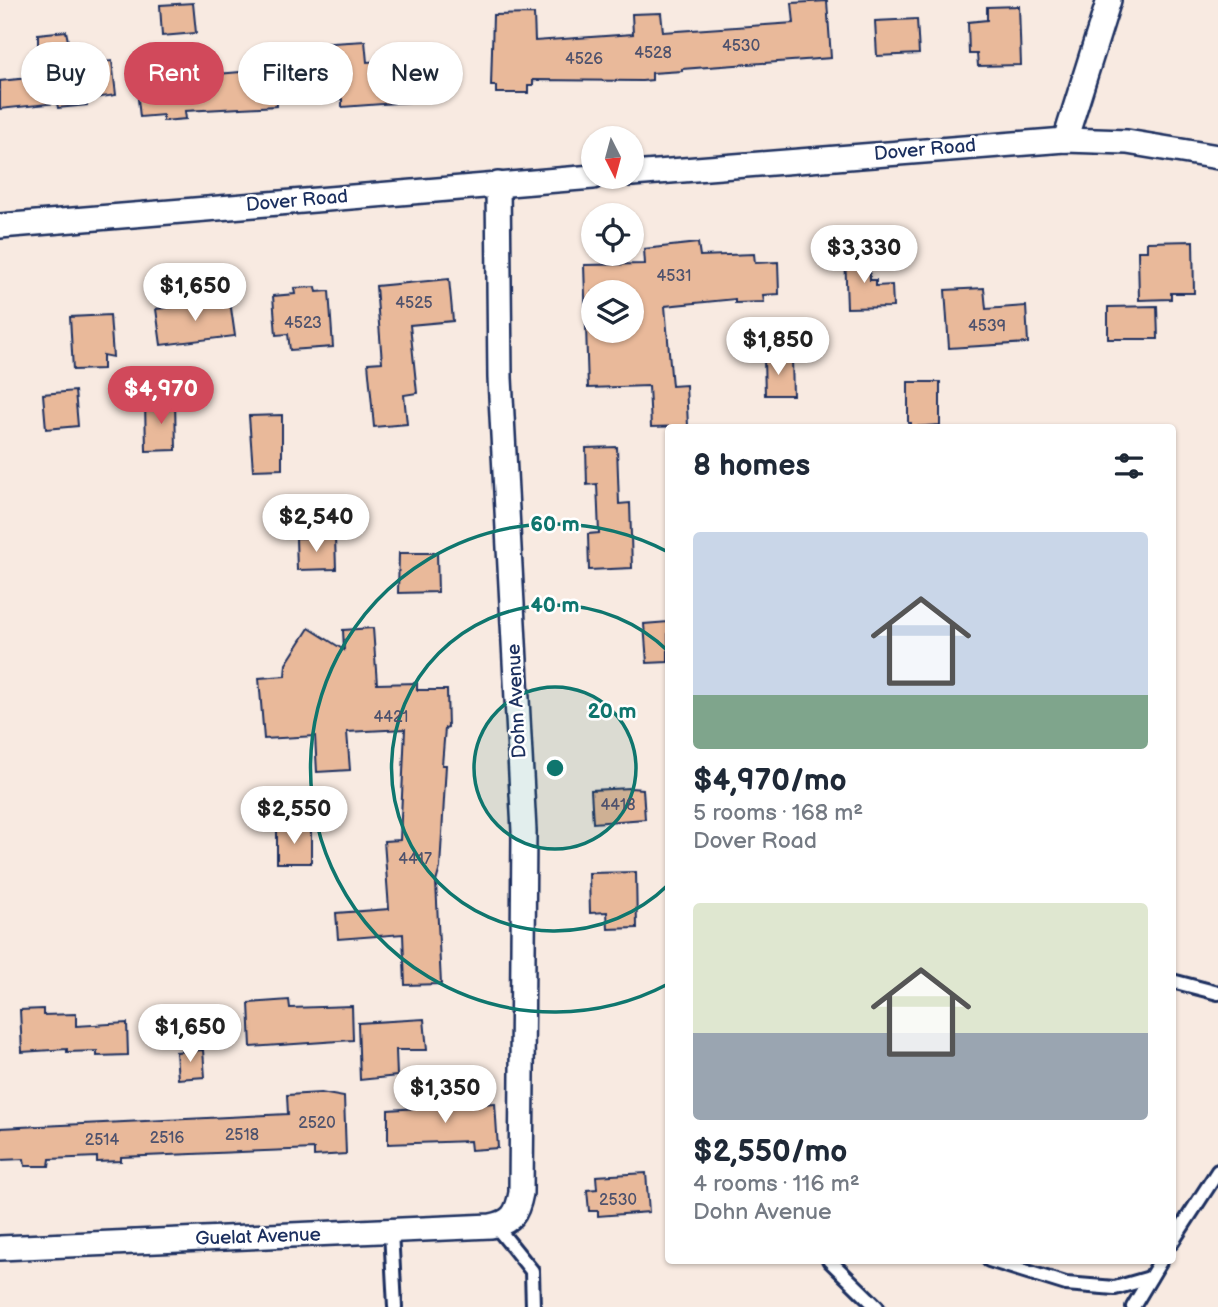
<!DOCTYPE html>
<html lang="en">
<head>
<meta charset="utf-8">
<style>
  :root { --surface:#fff; --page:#f2f2f3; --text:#1f2937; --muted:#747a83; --accent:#d1495b }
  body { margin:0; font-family:"Balsamiq Sans",sans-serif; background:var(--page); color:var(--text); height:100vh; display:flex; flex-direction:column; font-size:26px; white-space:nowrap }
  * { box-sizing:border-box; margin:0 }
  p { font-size:23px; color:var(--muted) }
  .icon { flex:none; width:38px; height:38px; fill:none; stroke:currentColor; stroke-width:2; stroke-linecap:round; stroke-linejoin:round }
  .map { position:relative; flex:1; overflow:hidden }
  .details { position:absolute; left:665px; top:424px; width:511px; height:840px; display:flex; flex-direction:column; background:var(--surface); border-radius:7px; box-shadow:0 2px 5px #0004 }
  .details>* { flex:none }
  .banner { position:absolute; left:21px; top:42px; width:539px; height:63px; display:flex; gap:14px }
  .needle { width:46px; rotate:174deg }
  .buttons { position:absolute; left:581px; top:126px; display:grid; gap:14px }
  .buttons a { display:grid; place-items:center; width:63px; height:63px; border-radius:50%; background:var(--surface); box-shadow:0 2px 5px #0004; font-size:35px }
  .price { position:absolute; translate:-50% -60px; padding:0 16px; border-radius:24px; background:#fff; color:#222; font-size:23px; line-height:46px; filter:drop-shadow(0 2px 4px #0008) }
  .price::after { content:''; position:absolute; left:50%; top:42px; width:21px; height:16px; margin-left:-10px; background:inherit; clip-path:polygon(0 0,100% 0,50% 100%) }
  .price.current { background:var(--accent); color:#fff }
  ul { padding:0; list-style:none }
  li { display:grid; align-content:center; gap:14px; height:371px; padding:0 28px }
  li span { display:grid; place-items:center; height:217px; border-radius:7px; color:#555 }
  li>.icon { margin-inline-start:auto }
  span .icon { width:126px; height:126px; fill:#fffc; stroke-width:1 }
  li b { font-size:30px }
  h2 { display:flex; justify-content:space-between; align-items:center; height:84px; padding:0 28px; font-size:30px }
  .pill { padding:0 24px; border-radius:32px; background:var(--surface); box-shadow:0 2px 5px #0004; font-size:24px; line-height:63px }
  .pill.current { background:var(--accent); color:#fff }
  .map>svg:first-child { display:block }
  .building { fill:#e9b99a; stroke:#1b2f5e; stroke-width:2; fill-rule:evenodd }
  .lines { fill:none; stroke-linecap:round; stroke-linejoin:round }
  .lane-casing { stroke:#1b2f5e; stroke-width:18 }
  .street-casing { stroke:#1b2f5e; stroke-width:28 }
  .lane { stroke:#fff; stroke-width:12 }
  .street { stroke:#fff; stroke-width:23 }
  .ring { fill:none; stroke:#0f766e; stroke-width:3.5 }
  .labels { text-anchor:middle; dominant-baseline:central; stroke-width:5; stroke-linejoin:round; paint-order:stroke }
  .number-label { font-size:16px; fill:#4e526d }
  .street-label { font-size:19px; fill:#1b2f5e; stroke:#fff }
  .centre { fill:#0f766e; stroke:#fff; stroke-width:3.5 }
  .ring-label { font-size:21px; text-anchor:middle; font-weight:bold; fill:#0f766e; stroke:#fff; stroke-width:5; stroke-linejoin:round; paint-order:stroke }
</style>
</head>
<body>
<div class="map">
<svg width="1218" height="1307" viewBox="0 0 1218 1307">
  <rect width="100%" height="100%" fill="#f8eae1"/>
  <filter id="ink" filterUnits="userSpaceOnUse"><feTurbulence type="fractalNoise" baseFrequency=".0143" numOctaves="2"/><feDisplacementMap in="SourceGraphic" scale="14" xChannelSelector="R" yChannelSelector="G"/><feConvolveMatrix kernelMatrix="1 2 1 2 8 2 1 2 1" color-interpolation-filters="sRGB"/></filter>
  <g filter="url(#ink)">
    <!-- building -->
    <g class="building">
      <path d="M827,1L831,58L682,69V71L652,73V80L642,81L533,80V85H528V93H496V86H491L493,15L534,14L535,41L633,34L632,14L661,13L663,32L794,23L792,3Z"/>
      <path d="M193,3L196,33L162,36L160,5Z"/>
      <path d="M1019,6L1021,65L978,66L977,54H969L968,22L987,20V7Z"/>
      <path d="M917,19L919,54L877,56L875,21Z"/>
      <path d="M66,31L73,65L112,61L116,95L87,99V105L58,108L57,103L0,109V81L38,77V34Z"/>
      <path d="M365,41L367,62L448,56L451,93L436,95L437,100L342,107V99L320,101L316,44Z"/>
      <path d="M275,69L277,106L185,111L186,119L163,121V115L140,117L136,81Z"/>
      <path d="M1193,241L1194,293H1171V299L1139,300L1138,251H1147V242Z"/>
      <path d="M698,243L700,256L754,254L755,263L778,262L779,294L763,295L764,302L735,303V299L665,306L672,386L686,385L688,426L651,427L649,386L588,388L584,265L645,264L644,249ZM593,292H632V331H593Z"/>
      <path d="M869,253L870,280H876V286L892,285L893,307L847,308L845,254Z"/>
      <path d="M449,279L453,321L410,325L417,393L404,395L407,424L374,427L368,363L382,362L376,286Z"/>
      <path d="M316,287L317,292L329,291L333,347L290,350L288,334L276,335L273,296L295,294L294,288Z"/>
      <path d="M984,288L986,309L1026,306L1028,343L949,348L945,290Z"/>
      <path d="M230,301L235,336L161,345L156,309Z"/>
      <path d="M1157,306L1158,339H1108V307Z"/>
      <path d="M110,315L113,357L103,355V369L73,370L70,317Z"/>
      <path d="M764,359H792L793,395H765Z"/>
      <path d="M908,382H940V425L911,427V423H908Z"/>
      <path d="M75,391L78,426L46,429L43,394Z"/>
      <path d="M175,400L176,450L146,451L145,401Z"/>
      <path d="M282,415V469L253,470L249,416Z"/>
      <path d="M617,447L619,504L630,503L632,568L589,570L588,534L599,533L597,484L587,485L586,448Z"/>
      <path d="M335,537L336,569L297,570L296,538Z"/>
      <path d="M399,553H437L438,592L398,593Z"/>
      <path d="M668,622V662L647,663L644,624Z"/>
      <path d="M309,628L344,650L343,630L373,628L377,684L417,683V690H447L448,727L445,728L442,765H446L440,868L436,882L441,984L405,985L403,934L338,939L336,913L389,909L384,841L400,840L405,729L347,732L350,770L317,772L315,736L264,739L259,678L285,676L286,664Z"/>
      <path d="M630,788L643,789L645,819L593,823L591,790Z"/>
      <rect x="277" y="828" width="34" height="35"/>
      <path d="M636,872L637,928L608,929L607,912L590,913L589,873Z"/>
      <path d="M289,1000L290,1008L352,1006L353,1040L251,1047L249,1003Z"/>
      <path d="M43,1009V1015L76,1014V1026L127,1023L128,1055L97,1056V1051L67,1052V1049L22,1052L20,1010Z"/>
      <path d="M424,1019L427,1050H396L397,1076L360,1080L358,1023Z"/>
      <path d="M203,1050L205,1077L178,1079L176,1052Z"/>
      <path d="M321,1093L344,1097L346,1154L314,1156V1149L121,1157V1161L97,1162V1157L50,1159L49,1166H25L24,1159L0,1160V1128L288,1114L287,1095Z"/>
      <path d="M495,1103L498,1148L471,1150L470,1141L388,1144V1110Z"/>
      <path d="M646,1173L649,1212L598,1216V1211H589L587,1190L597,1189L596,1176Z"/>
    </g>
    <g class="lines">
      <defs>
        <g id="lane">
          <path d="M1172,981L1218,993"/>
          <path d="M495,1225L532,1271L533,1307"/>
          <path d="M391,1231L395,1307"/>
          <path d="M1172,1242L1218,1171"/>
          <path d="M829,1260L877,1307"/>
          <path d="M989,1260L1066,1284L1115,1288L1150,1278"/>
          <path d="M1133,1307L1161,1260"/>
        </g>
        <g id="street">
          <path d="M1065,140L1109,0"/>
          <path d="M632,174L1065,140L1127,142L1218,157"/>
          <path d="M0,226L593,177"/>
          <path d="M0,1248L491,1226C512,1222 517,1214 521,1193L524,831L500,378L498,184"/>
        </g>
      </defs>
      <!-- lane casing -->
      <use href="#lane" class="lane-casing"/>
      <!-- street casing -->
      <use href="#street" class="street-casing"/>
      <!-- lane -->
      <use href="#lane" class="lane"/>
      <!-- street -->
      <use href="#street" class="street"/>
    </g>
  </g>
  <!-- distance rings -->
  <circle cx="555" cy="768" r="81" fill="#0f766e" fill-opacity=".12"/>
  <g class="ring">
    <circle cx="555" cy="768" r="81"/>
    <path d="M668 885A163 163 0 1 1 668 651"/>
    <path d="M668 984A244 244 0 1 1 668 552"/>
  </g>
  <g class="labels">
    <!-- number labels -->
    <g class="number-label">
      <text x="741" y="46">4530</text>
      <text x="653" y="53">4528</text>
      <text x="584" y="59">4526</text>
      <text x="674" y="276">4531</text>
      <text x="414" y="303">4525</text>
      <text x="303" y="323">4523</text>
      <text x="987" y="326">4539</text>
      <text x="391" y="717">4421</text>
      <text x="618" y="805">4418</text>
      <text x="415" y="859">4417</text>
      <text x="317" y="1123">2520</text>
      <text x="242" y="1135">2518</text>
      <text x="167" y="1138">2516</text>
      <text x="102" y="1140">2514</text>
      <text x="618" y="1200">2530</text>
    </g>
    <!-- street labels -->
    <g class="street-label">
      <text transform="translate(925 150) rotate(-5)">Dover Road</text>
      <text transform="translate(297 201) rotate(-5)">Dover Road</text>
      <text transform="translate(517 701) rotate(-93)">Dohn Avenue</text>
      <text transform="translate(258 1237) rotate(-2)">Guelat Avenue</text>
    </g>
  </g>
  <circle cx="555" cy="768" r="10" class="centre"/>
  <g class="ring-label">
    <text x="555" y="531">60 m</text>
    <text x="555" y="612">40 m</text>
    <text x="612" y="718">20 m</text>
  </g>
</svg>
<div class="buttons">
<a><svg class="needle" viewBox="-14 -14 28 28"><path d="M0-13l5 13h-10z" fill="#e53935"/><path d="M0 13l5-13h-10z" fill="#747a83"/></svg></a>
<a><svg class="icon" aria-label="locate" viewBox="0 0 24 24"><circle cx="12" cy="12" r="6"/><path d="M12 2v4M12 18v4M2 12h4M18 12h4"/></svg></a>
<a><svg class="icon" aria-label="layers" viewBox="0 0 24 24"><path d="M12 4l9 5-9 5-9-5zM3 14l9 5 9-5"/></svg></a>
</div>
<b class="price" style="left:864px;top:285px">$3,330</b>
<b class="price" style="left:195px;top:323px">$1,650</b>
<b class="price" style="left:778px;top:377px">$1,850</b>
<b class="price current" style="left:161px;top:426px">$4,970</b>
<b class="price" style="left:316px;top:554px">$2,540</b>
<b class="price" style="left:294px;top:846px">$2,550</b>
<b class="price" style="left:190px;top:1064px">$1,650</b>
<b class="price" style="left:445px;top:1125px">$1,350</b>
<div class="banner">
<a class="pill">Buy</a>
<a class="pill current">Rent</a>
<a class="pill">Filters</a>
<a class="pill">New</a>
</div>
<section class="details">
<h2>8 homes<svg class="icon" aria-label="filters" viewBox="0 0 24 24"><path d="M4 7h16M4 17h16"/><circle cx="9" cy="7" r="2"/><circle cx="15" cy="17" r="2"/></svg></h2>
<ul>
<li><span style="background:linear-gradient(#c9d6e8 75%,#7fa58c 0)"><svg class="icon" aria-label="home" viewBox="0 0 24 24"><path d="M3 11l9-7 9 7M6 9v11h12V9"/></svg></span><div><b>$4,970/mo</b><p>5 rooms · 168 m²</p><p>Dover Road</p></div></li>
<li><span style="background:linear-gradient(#dfe7d0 60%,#9aa5b1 0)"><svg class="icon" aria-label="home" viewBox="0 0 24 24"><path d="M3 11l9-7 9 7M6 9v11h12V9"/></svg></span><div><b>$2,550/mo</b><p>4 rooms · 116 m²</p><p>Dohn Avenue</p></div></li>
</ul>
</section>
</div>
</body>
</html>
